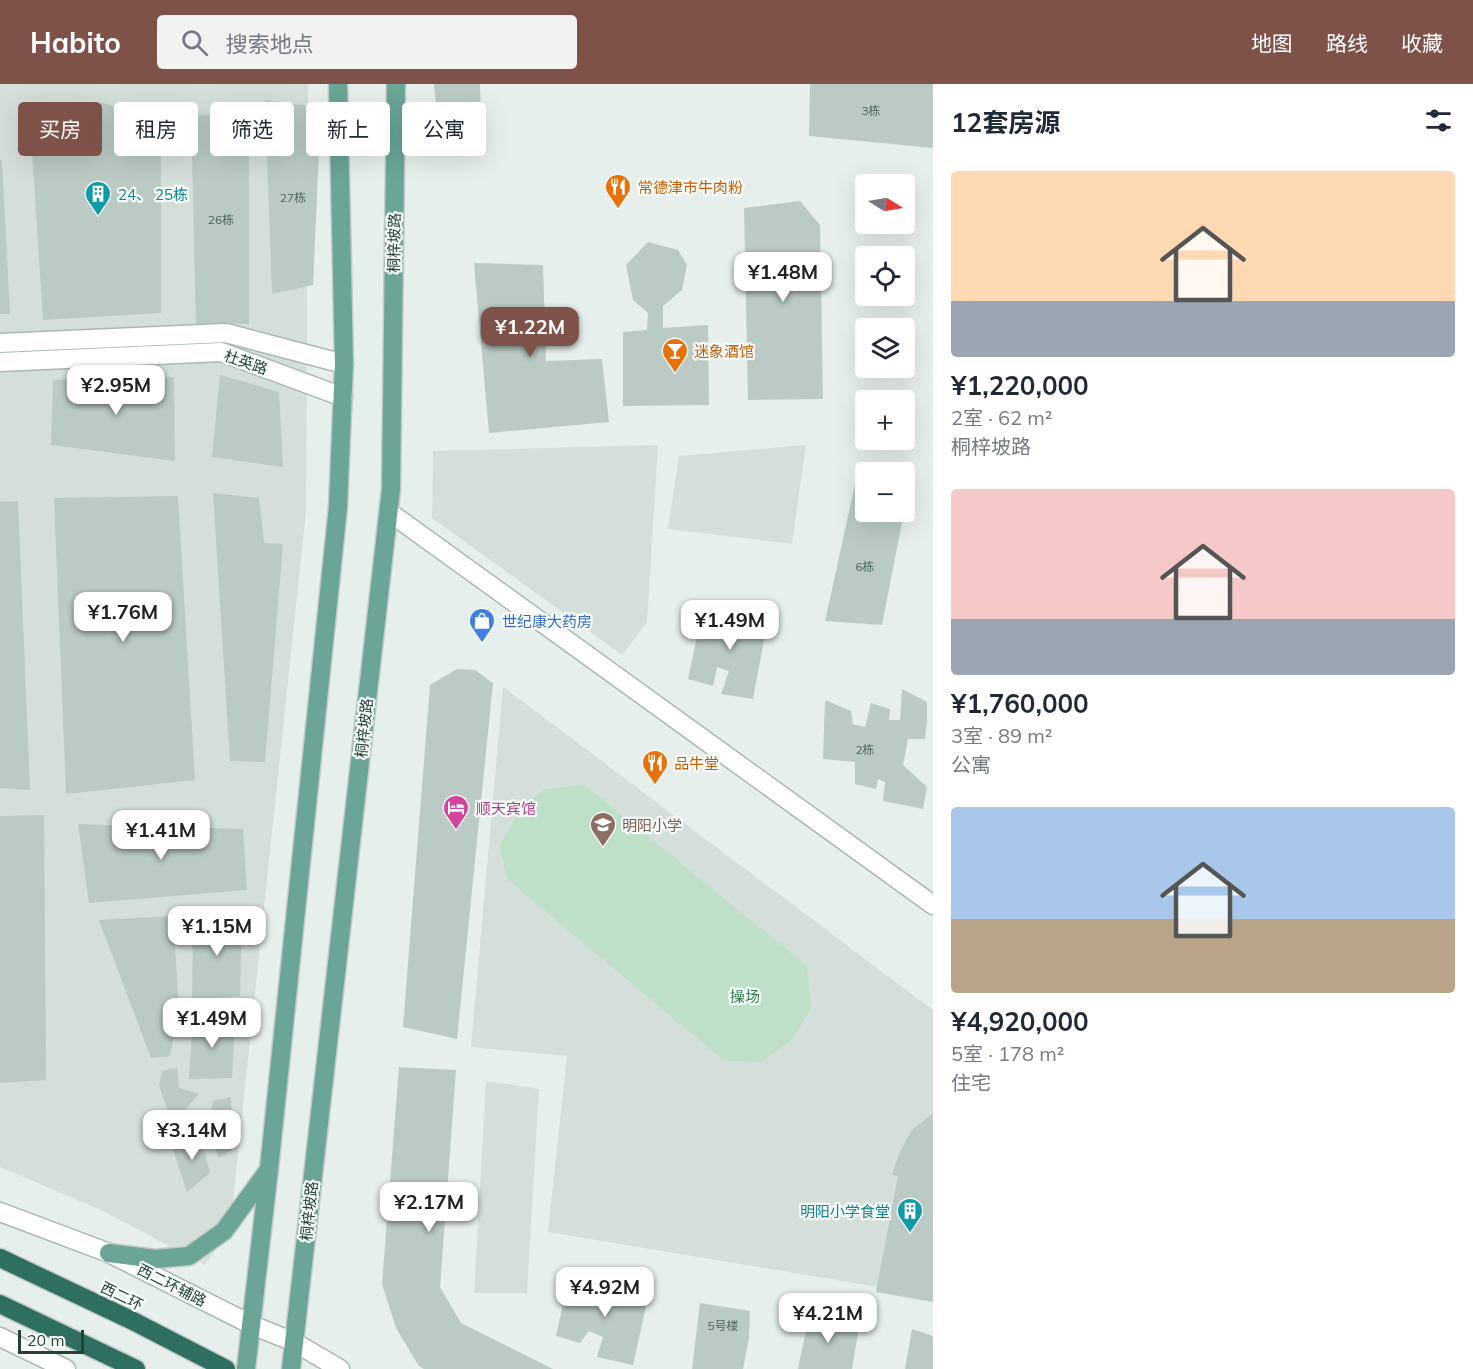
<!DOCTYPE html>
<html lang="zh">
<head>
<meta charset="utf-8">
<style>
  :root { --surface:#fff; --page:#f2f2f3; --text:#1f2937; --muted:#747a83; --accent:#7f5249 }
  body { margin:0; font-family:Mulish,"Noto Sans SC",sans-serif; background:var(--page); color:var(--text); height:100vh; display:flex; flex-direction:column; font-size:22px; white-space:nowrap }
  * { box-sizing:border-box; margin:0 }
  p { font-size:20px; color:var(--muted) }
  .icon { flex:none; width:33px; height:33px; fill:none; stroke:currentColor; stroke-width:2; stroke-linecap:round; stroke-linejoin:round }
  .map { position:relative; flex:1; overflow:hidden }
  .drawer { display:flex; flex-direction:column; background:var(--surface); width:540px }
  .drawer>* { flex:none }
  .hud { position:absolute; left:18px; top:18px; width:570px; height:54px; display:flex; gap:12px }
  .needle { width:39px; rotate:101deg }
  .controls { position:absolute; left:855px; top:90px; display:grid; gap:12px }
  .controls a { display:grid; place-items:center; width:60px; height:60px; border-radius:6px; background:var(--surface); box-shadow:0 6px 24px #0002; font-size:30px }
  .scale { position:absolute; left:18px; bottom:15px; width:66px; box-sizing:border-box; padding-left:6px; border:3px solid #24423a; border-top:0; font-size:16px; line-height:21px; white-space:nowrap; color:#24423a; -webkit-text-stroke:4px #f7fbf9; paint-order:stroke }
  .price { position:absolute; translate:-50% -51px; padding:0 14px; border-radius:12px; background:#fff; color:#222; font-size:20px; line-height:39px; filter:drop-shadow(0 2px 3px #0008) }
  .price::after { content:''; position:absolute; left:50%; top:36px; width:18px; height:14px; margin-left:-9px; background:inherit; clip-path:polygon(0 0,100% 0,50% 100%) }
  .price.current { background:var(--accent); color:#fff }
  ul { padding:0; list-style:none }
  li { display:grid; align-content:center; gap:12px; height:318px; padding:0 18px }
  li span { display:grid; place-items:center; height:186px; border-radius:6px; color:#555 }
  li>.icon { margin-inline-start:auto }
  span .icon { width:108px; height:108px; fill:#fffc; stroke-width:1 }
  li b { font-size:26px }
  h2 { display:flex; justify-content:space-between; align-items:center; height:72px; padding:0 18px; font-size:26px }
  .pill { padding:0 21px; border-radius:6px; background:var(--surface); box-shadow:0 6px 24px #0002; font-size:21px; line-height:54px }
  .pill.current { background:var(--accent); color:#fff }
  header { display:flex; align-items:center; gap:36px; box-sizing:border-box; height:84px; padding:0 30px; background:var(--accent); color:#fff }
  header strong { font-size:28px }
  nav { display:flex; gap:33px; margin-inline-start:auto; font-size:21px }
  .search { width:420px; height:54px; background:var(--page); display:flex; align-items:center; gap:15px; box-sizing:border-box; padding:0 21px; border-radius:6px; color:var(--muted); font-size:22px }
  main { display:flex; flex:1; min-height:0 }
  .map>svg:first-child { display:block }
  .built { fill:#d4dfda }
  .green { fill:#bfe0c8 }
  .building { fill:#bbcac4 }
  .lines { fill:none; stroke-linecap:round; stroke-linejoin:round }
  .minor-casing { stroke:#a8b8b2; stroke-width:21 }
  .major-casing { stroke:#c2cac8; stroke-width:21 }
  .highway-casing { stroke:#c2cac8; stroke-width:21 }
  .minor { stroke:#fff; stroke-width:18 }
  .major { stroke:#6aa596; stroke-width:18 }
  .highway { stroke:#2f6f62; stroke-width:18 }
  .labels { text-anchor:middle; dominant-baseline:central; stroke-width:4.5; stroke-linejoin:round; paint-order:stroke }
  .number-label { font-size:12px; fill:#4a645c }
  .food-label { font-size:15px; fill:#c56008; stroke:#f7fbf9; text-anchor:start }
  .culture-label { font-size:15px; fill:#0d838f; stroke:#f7fbf9; text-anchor:start }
  .street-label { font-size:15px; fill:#24423a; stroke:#f7fbf9 }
  .shop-label { font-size:15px; fill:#366cbe; stroke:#f7fbf9; text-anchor:start }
  .hotel-label { font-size:15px; fill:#b23c85; stroke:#f7fbf9; text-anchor:start }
  .education-label { font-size:15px; fill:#785e54; stroke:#f7fbf9; text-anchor:start }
  .park-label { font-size:15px; fill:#2d7a4b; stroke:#f7fbf9 }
</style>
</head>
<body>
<header>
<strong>Habito</strong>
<div class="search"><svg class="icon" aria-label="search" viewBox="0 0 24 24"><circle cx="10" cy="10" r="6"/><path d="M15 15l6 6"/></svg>搜索地点</div>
<nav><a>地图</a><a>路线</a><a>收藏</a></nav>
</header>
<main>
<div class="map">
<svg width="933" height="1285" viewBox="0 0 933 1285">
  <rect width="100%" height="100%" fill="#e6efeb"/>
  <!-- built -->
  <g class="built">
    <path d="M0,0H308L306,427L230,1145L205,1181L101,1126L0,1083Z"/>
    <path d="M658,361L647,538L622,571L432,434L433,367Z"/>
    <path d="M806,361L792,460L668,445L679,372Z"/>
    <path d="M503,603L933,926V1212L548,1148L567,972L471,963Z"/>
    <path d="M486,997L539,1005L527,1209H474Z"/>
  </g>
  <!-- green -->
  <path class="green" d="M585,701L807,882L811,925L791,957L760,978L724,977L507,795L500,761L521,724L545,705Z"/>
  <!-- building -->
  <g class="building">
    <path d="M434,0H480L481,36L439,46Z"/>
    <path d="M810,0H933V64L809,52Z"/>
    <path d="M265,16L321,24L313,201L272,210Z"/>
    <path d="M103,19L161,36V229L43,236L29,23Z"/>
    <path d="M249,30V240H196L191,31Z"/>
    <path d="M0,76H2L10,230H0Z"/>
    <path d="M800,117L820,141L823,315L748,316L744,124Z"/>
    <path d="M648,158L678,166L687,181L682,206L663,222V244L708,241L709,321L623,322V248L647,246L648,229L633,216L626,181Z"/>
    <path d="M474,179L543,181L546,277L602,275L609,338L489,349Z"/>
    <path d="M220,291L279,308L283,383L212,373Z"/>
    <path d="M174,293L175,377L51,361L53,296Z"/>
    <path d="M859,382L877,388H866V428H904L882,541L825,537Z"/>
    <path d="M904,398L910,399L906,420H904Z"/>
    <path d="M213,409L259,414L264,459L283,460L265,678L230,677Z"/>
    <path d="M178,412L195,696L66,710L54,414Z"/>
    <path d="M18,417L30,706L0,704V418Z"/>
    <path d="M740,520L769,529L753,615L721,610L729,587L717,583L713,602L688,595L703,525L728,531L725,546L738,549Z"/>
    <path d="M457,585L475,586L493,599L457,955L403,943L430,601Z"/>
    <path d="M902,605L927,618V638L925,655H908L903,681L927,703L923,725L883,717L885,698L878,695L876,705L855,700V678L823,675L825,616L851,627L853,640L865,643L871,619L890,625L889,636H900Z"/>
    <path d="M44,731L46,996L0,999V732Z"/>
    <path d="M78,740L243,745L247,806L89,819Z"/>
    <path d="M242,830L240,912L192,916L193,834Z"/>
    <path d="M173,832L179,926L170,972L151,974L99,836Z"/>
    <path d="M193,934L235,935L232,994L189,995Z"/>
    <path d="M399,983L456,986L440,1203L461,1239L553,1285H424L419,1282L396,1244L382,1200Z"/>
    <path d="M177,984L179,1004L199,1010L172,1041L159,1001L162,987Z"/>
    <path d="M231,1013L233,1065L219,1074L208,1044L213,1017Z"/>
    <path d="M933,1029V1218L876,1208L898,1092L892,1091L899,1070L911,1047Z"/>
    <path d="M199,1048L210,1089L187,1108L172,1062Z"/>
    <path d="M614,1194L649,1209L633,1281L597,1273L603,1253L589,1247L580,1259L556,1252L568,1197L611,1211Z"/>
    <path d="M700,1219L750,1227L749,1254L743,1285H692Z"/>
    <path d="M810,1227L859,1243L852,1285H798Z"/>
    <path d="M912,1245L933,1252V1285H905Z"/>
  </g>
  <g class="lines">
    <defs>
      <g id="minor">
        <path d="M0,259L226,249L344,280"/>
        <path d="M0,278L221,268L343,313"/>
        <path d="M389,428L933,821"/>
        <path d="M0,1128L109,1169L252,1241L294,1258L340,1285"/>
        <path d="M0,1253L66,1285"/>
      </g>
      <g id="major">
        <path d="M109,1169L155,1175L189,1172L224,1147L268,1087"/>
        <path d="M246,1285L269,1085L338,423L344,280L338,0"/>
        <path d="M291,1285L391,405L396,0"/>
      </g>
      <g id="highway">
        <path d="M0,1174L131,1236L226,1285"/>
        <path d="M0,1220L136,1285"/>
      </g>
    </defs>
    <!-- minor casing -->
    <use href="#minor" class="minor-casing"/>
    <!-- major casing -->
    <use href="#major" class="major-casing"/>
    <!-- highway casing -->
    <use href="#highway" class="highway-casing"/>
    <!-- minor -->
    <use href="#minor" class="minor"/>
    <!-- major -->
    <use href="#major" class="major"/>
    <!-- highway -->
    <use href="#highway" class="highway"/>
  </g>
  <!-- icons -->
  <defs>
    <symbol id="restaurant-pin" viewBox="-11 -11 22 30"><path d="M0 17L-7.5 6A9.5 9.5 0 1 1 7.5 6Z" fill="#e8710a" stroke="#f7fbf9"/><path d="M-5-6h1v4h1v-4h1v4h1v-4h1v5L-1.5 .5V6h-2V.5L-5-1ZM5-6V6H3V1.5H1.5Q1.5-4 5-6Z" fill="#fff"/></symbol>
    <symbol id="building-pin" viewBox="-11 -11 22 30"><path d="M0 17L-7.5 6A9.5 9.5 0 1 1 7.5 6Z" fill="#0f9aa8" stroke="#f7fbf9"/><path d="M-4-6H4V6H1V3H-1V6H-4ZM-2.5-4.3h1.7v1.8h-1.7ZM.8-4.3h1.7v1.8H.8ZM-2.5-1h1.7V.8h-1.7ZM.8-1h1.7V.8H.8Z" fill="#fff"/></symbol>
    <symbol id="bar-pin" viewBox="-11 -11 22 30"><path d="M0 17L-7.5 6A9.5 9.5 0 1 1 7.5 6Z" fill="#e8710a" stroke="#f7fbf9"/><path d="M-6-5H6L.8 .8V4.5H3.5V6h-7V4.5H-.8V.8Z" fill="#fff"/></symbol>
    <symbol id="shop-pin" viewBox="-11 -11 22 30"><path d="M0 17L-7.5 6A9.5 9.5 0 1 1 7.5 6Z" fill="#3f7fe0" stroke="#f7fbf9"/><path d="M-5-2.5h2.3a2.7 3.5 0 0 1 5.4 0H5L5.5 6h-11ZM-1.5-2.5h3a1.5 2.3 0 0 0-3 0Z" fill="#fff"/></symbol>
    <symbol id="hotel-pin" viewBox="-11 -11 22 30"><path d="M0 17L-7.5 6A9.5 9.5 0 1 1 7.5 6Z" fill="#d1479c" stroke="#f7fbf9"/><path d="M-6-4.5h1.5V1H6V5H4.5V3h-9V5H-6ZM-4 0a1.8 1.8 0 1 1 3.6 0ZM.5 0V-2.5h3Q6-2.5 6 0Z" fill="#fff"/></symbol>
    <symbol id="school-pin" viewBox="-11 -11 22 30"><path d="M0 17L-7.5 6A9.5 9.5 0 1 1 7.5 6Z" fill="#8d6e63" stroke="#f7fbf9"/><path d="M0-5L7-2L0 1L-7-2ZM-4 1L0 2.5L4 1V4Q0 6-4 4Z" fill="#fff"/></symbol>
  </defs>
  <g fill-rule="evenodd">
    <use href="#restaurant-pin" x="603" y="88" width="30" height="40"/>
    <use href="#building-pin" x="83" y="95" width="30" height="40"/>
    <use href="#bar-pin" x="660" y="252" width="30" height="40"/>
    <use href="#shop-pin" x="467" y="522" width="30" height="40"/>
    <use href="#restaurant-pin" x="640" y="664" width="30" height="40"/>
    <use href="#hotel-pin" x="441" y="709" width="30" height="40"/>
    <use href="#school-pin" x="588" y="726" width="30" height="40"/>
    <use href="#building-pin" x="895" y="1112" width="30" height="40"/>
  </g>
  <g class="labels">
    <!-- number labels -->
    <g class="number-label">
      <text x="871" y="26">3栋</text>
      <text x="293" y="113">27栋</text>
      <text x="221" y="135">26栋</text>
      <text x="865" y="482">6栋</text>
      <text x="865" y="665">2栋</text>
      <text x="723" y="1241">5号楼</text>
    </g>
    <!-- food labels -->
    <g class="food-label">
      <text x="638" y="103">常德津市牛肉粉</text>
      <text x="694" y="267">迷象酒馆</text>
      <text x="674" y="679">品牛堂</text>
    </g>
    <!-- culture labels -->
    <g class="culture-label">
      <text x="118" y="110">24、 25栋</text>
      <text x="890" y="1127" text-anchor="end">明阳小学食堂</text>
    </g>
    <!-- street labels -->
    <g class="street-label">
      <text transform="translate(394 159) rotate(-89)">桐梓坡路</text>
      <text transform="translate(246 278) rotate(19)">杜英路</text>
      <text transform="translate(364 644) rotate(-84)">桐梓坡路</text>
      <text transform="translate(309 1127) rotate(-84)">桐梓坡路</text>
      <text transform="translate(172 1201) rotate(27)">西二环辅路</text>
      <text transform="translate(122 1212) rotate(26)">西二环</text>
    </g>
    <!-- shop labels -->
    <g class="shop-label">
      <text x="502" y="537">世纪康大药房</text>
    </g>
    <!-- hotel labels -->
    <g class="hotel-label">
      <text x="476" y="724">顺天宾馆</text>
    </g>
    <!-- education labels -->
    <g class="education-label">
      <text x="622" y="741">明阳小学</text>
    </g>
    <!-- park labels -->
    <g class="park-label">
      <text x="745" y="912">操场</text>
    </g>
  </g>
</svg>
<div class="controls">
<a><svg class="needle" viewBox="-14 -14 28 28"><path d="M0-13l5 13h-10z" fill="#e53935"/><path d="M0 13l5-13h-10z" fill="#747a83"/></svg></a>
<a><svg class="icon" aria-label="locate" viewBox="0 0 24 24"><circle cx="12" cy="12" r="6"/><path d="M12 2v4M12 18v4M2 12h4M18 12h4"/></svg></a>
<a><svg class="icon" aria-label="layers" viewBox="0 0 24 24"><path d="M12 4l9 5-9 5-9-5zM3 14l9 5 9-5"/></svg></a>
<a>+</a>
<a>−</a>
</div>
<div class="scale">20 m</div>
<b class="price" style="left:783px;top:219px">¥1.48M</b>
<b class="price current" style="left:530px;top:274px">¥1.22M</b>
<b class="price" style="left:116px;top:332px">¥2.95M</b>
<b class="price" style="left:123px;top:559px">¥1.76M</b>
<b class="price" style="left:730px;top:567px">¥1.49M</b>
<b class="price" style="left:161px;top:777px">¥1.41M</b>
<b class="price" style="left:217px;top:873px">¥1.15M</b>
<b class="price" style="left:212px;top:965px">¥1.49M</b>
<b class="price" style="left:192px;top:1077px">¥3.14M</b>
<b class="price" style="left:429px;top:1149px">¥2.17M</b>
<b class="price" style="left:605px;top:1234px">¥4.92M</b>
<b class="price" style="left:828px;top:1260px">¥4.21M</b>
<div class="hud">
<a class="pill current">买房</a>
<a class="pill">租房</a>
<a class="pill">筛选</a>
<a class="pill">新上</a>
<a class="pill">公寓</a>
</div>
</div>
<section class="drawer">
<h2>12套房源<svg class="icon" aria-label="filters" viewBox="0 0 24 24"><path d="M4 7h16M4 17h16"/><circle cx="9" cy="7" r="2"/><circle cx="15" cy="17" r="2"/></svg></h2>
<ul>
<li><span style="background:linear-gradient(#ffd9b3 70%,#9aa5b1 0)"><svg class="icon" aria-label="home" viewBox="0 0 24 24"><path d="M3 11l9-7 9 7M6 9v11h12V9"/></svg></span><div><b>¥1,220,000</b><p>2室 · 62 m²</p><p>桐梓坡路</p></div></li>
<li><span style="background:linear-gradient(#f6c9c9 70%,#9aa5b1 0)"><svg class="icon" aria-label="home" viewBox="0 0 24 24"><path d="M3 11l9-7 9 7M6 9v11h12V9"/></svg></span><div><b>¥1,760,000</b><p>3室 · 89 m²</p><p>公寓</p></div></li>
<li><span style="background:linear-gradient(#a9c7e8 60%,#b9a48a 0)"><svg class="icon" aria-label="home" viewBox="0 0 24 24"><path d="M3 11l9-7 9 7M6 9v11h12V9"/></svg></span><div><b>¥4,920,000</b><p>5室 · 178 m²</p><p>住宅</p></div></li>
</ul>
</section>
</main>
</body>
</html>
